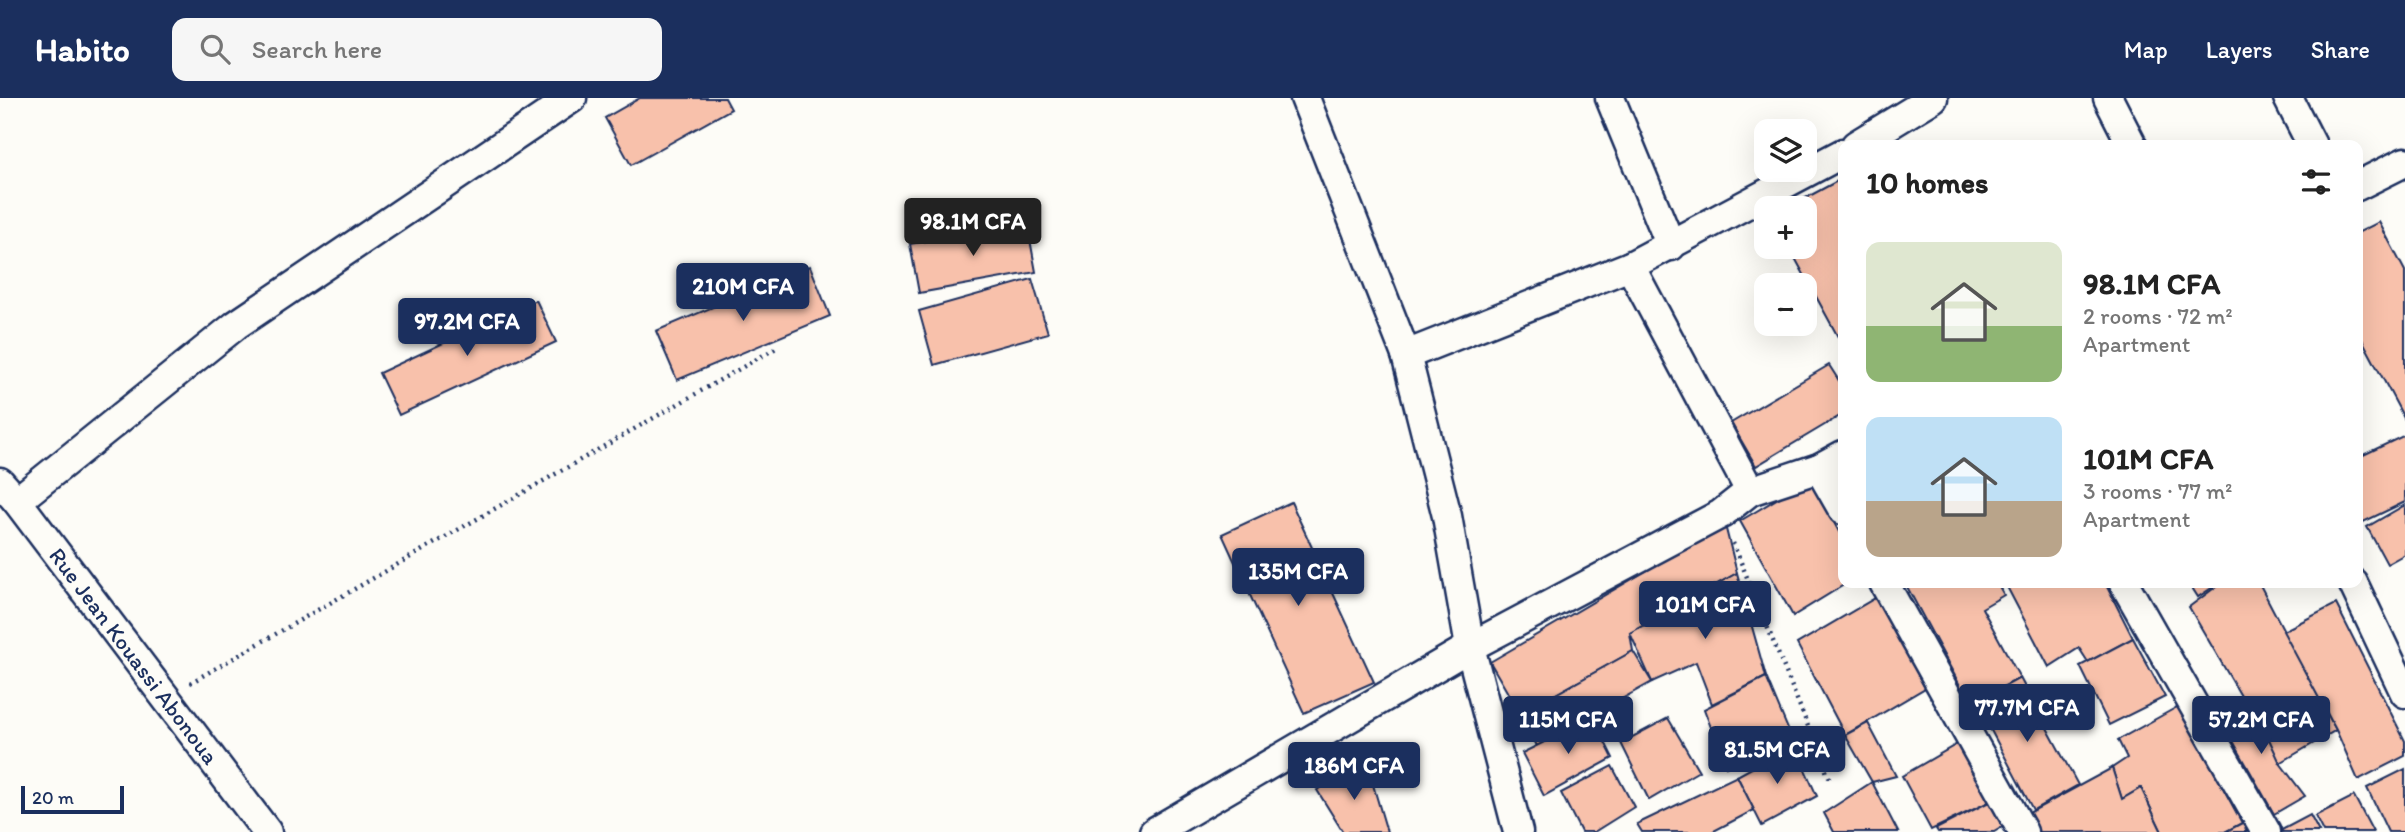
<!DOCTYPE html>
<html lang="en">
<head>
<meta charset="utf-8">
<style>
  :root { --surface:#fff; --page:#f6f6f6; --text:#222; --muted:#767676; --accent:#1b2f5e }
  body { margin:0; font-family:Itim,sans-serif; background:var(--page); color:var(--text); height:100vh; display:flex; flex-direction:column; font-size:26px; white-space:nowrap }
  * { box-sizing:border-box; margin:0 }
  p { font-size:23px; color:var(--muted) }
  .icon { flex:none; width:38px; height:38px; fill:none; stroke:currentColor; stroke-width:2; stroke-linecap:round; stroke-linejoin:round }
  .map { position:relative; flex:1; overflow:hidden }
  .side { position:absolute; left:1838px; top:42px; width:525px; height:448px; display:flex; flex-direction:column; background:var(--surface); border-radius:14px; box-shadow:0 7px 28px #0002 }
  .side>* { flex:none }
  .buttons { position:absolute; left:1754px; top:21px; display:grid; gap:14px }
  .buttons a { display:grid; place-items:center; width:63px; height:63px; border-radius:14px; background:var(--surface); box-shadow:0 7px 28px #0002; font-size:35px }
  .scale { position:absolute; left:21px; bottom:18px; width:103px; box-sizing:border-box; padding-left:7px; border:4px solid #1b2f5e; border-top:0; font-size:19px; line-height:24px; white-space:nowrap; color:#1b2f5e; -webkit-text-stroke:5px #fdfcf7; paint-order:stroke }
  .price { position:absolute; translate:-50% -60px; padding:0 16px; border-radius:7px; background:var(--accent); color:#fff; font-size:23px; line-height:46px; filter:drop-shadow(0 2px 4px #0008) }
  .price::after { content:''; position:absolute; left:50%; top:42px; width:21px; height:16px; margin-left:-10px; background:inherit; clip-path:polygon(0 0,100% 0,50% 100%) }
  .price.current { background:#222; color:#fff }
  ul { padding:0; list-style:none }
  li { display:flex; align-items:center; gap:21px; height:175px; padding:0 28px }
  li span { display:grid; place-items:center; flex:none; width:196px; height:140px; border-radius:14px; color:#555 }
  li>.icon { margin-inline-start:auto }
  span .icon { width:84px; height:84px; fill:#fffc; stroke-width:1 }
  li b { font-size:30px }
  h2 { display:flex; justify-content:space-between; align-items:center; height:84px; padding:0 28px; font-size:30px }
  header { display:flex; align-items:center; gap:42px; box-sizing:border-box; height:98px; padding:0 35px; background:var(--accent); color:#fff }
  header strong { font-size:33px }
  nav { display:flex; gap:38px; margin-inline-start:auto; font-size:24px }
  .search { width:490px; height:63px; background:var(--page); display:flex; align-items:center; gap:18px; box-sizing:border-box; padding:0 24px; border-radius:14px; color:var(--muted); font-size:26px }
  .map>svg:first-child { display:block }
  .building { fill:#f8c1ab; stroke:#1b2f5e; stroke-width:2 }
  .lines { fill:none; stroke-linecap:round; stroke-linejoin:round }
  .minor-casing { stroke:#1b2f5e; stroke-width:33 }
  .path { stroke:#1b2f5e; stroke-width:4.5; stroke-dasharray:2 5; stroke-linecap:butt }
  .minor { stroke:#fdfcf7; stroke-width:28 }
  .labels { text-anchor:middle; dominant-baseline:central; stroke-width:6; stroke-linejoin:round; paint-order:stroke }
  .street-label { font-size:23px; fill:#1b2f5e; stroke:#fdfcf7 }
</style>
</head>
<body>
<header>
<strong>Habito</strong>
<div class="search"><svg class="icon" aria-label="search" viewBox="0 0 24 24"><circle cx="10" cy="10" r="6"/><path d="M15 15l6 6"/></svg>Search here</div>
<nav><a>Map</a><a>Layers</a><a>Share</a></nav>
</header>
<div class="map">
<svg width="2405" height="734" viewBox="0 0 2405 734">
  <rect width="100%" height="100%" fill="#fdfcf7"/>
  <filter id="ink" filterUnits="userSpaceOnUse"><feTurbulence type="fractalNoise" baseFrequency=".0143" numOctaves="2"/><feDisplacementMap in="SourceGraphic" scale="14" xChannelSelector="R" yChannelSelector="G"/><feConvolveMatrix kernelMatrix="1 2 1 2 8 2 1 2 1" color-interpolation-filters="sRGB"/></filter>
  <g filter="url(#ink)">
    <!-- building -->
    <g class="building">
      <path d="M640,0H725L731,11L631,67L605,20Z"/>
      <path d="M1843,80V248L1789,149H1804V110H1787Z"/>
      <path d="M2379,124L2405,173V322L2357,232V135Z"/>
      <path d="M1027,125L1036,174L919,195L910,146Z"/>
      <path d="M810,168L830,218L677,282L656,233Z"/>
      <path d="M1032,181L1048,235L934,267L919,213Z"/>
      <path d="M536,202L556,244L399,317L379,275Z"/>
      <path d="M1829,267L1843,289V316L1756,368L1731,325Z"/>
      <path d="M2405,337V404L2357,427V360Z"/>
      <path d="M1810,381L1843,441V485H1847L1793,518L1740,423Z"/>
      <path d="M1291,404L1374,584L1304,615L1222,436Z"/>
      <path d="M2405,407V456L2387,466L2367,429Z"/>
      <path d="M1725,427L1737,475L1630,535L1633,553L1520,616L1490,564Z"/>
      <path d="M1737,475L1766,579L1712,606L1696,564L1652,584L1630,535Z"/>
      <path d="M1905,485H1997L2004,497L1982,510L2020,580L1970,606Z"/>
      <path d="M2005,485H2105L2133,540L2088,564L2079,550L2049,569Z"/>
      <path d="M2189,485H2219L2198,499Z"/>
      <path d="M2221,485H2259L2336,632L2280,665L2189,509Z"/>
      <path d="M1877,499L1925,590L1845,637L1797,546Z"/>
      <path d="M2336,506L2405,643V658L2358,682L2336,632L2283,533Z"/>
      <path d="M2133,540L2165,599L2109,627L2080,568Z"/>
      <path d="M1633,553L1652,584L1537,648L1520,616Z"/>
      <path d="M1766,579L1790,636L1726,669L1704,611Z"/>
      <path d="M2020,580L2078,687L2033,712L1976,604Z"/>
      <path d="M2250,600L2280,665L2305,698L2274,716L2219,618Z"/>
      <path d="M2179,608L2242,725L2225,734H2162L2141,690L2122,701L2112,670L2127,660L2118,642Z"/>
      <path d="M1593,620L1613,660L1544,698L1522,655Z"/>
      <path d="M1668,620L1699,673L1649,702L1621,645Z"/>
      <path d="M1868,625L1896,678L1872,684L1845,637Z"/>
      <path d="M1959,645L1989,704L1931,732L1902,678Z"/>
      <path d="M1794,647L1817,698L1762,728L1737,678Z"/>
      <path d="M1366,663L1387,734H1343L1317,692Z"/>
      <path d="M1612,668L1634,709L1594,734H1581L1561,695Z"/>
      <path d="M2112,670L2122,701L2141,690L2162,734H2037L2027,716Z"/>
      <path d="M2405,671V734H2388L2367,690Z"/>
      <path d="M1737,678L1754,712L1712,734H1642L1637,726Z"/>
      <path d="M1872,684L1898,734H1834L1824,715Z"/>
      <path d="M2354,698L2373,734H2323L2315,718Z"/>
      <path d="M1989,704L2004,728L1994,734H1938L1936,731Z"/>
      <path d="M2310,717L2319,734H2278Z"/>
      <path d="M2242,725L2248,734H2225Z"/>
    </g>
    <g class="lines">
      <defs>
        <g id="minor">
          <path d="M1305,0L1406,257L1447,418L1470,549L1518,734"/>
          <path d="M1610,0L1671,148"/>
          <path d="M2108,0L2132,47"/>
          <path d="M2288,0L2312,47"/>
          <path d="M1856,47L1933,0"/>
          <path d="M2357,88L2405,64"/>
          <path d="M1406,257L1630,168L1843,55"/>
          <path d="M1819,370L1843,412"/>
          <path d="M0,384L17,403L267,734"/>
          <path d="M1750,393L1819,370L1843,357"/>
          <path d="M17,403L236,227L572,0"/>
          <path d="M1884,485L2023,734"/>
          <path d="M2124,485L2266,734"/>
          <path d="M2353,485L2405,595"/>
          <path d="M1154,734L1470,549L1721,416L1750,393L1630,168"/>
        </g>
      </defs>
      <!-- minor casing -->
      <use href="#minor" class="minor-casing"/>
      <!-- path -->
      <g class="path">
        <path d="M1733,445L1830,682"/>
        <path d="M190,585L776,250"/>
      </g>
      <!-- minor -->
      <use href="#minor" class="minor"/>
    </g>
  </g>
  <g class="labels">
    <!-- street labels -->
    <g class="street-label">
      <text transform="translate(134 558) rotate(53)">Rue Jean Kouassi Abonoua</text>
    </g>
  </g>
</svg>
<div class="buttons">
<a><svg class="icon" aria-label="layers" viewBox="0 0 24 24"><path d="M12 4l9 5-9 5-9-5zM3 14l9 5 9-5"/></svg></a>
<a>+</a>
<a>−</a>
</div>
<div class="scale">20 m</div>
<b class="price current" style="left:973px;top:160px">98.1M CFA</b>
<b class="price" style="left:743px;top:225px">210M CFA</b>
<b class="price" style="left:467px;top:260px">97.2M CFA</b>
<b class="price" style="left:1298px;top:510px">135M CFA</b>
<b class="price" style="left:1705px;top:543px">101M CFA</b>
<b class="price" style="left:2027px;top:646px">77.7M CFA</b>
<b class="price" style="left:1568px;top:658px">115M CFA</b>
<b class="price" style="left:2261px;top:658px">57.2M CFA</b>
<b class="price" style="left:1777px;top:688px">81.5M CFA</b>
<b class="price" style="left:1354px;top:704px">186M CFA</b>
<section class="side">
<h2>10 homes<svg class="icon" aria-label="filters" viewBox="0 0 24 24"><path d="M4 7h16M4 17h16"/><circle cx="9" cy="7" r="2"/><circle cx="15" cy="17" r="2"/></svg></h2>
<ul>
<li><span style="background:linear-gradient(#dfe7d0 60%,#8fb573 0)"><svg class="icon" aria-label="home" viewBox="0 0 24 24"><path d="M3 11l9-7 9 7M6 9v11h12V9"/></svg></span><div><b>98.1M CFA</b><p>2 rooms · 72 m²</p><p>Apartment</p></div></li>
<li><span style="background:linear-gradient(#bfe0f5 60%,#b9a48a 0)"><svg class="icon" aria-label="home" viewBox="0 0 24 24"><path d="M3 11l9-7 9 7M6 9v11h12V9"/></svg></span><div><b>101M CFA</b><p>3 rooms · 77 m²</p><p>Apartment</p></div></li>
</ul>
</section>
</div>
</body>
</html>
